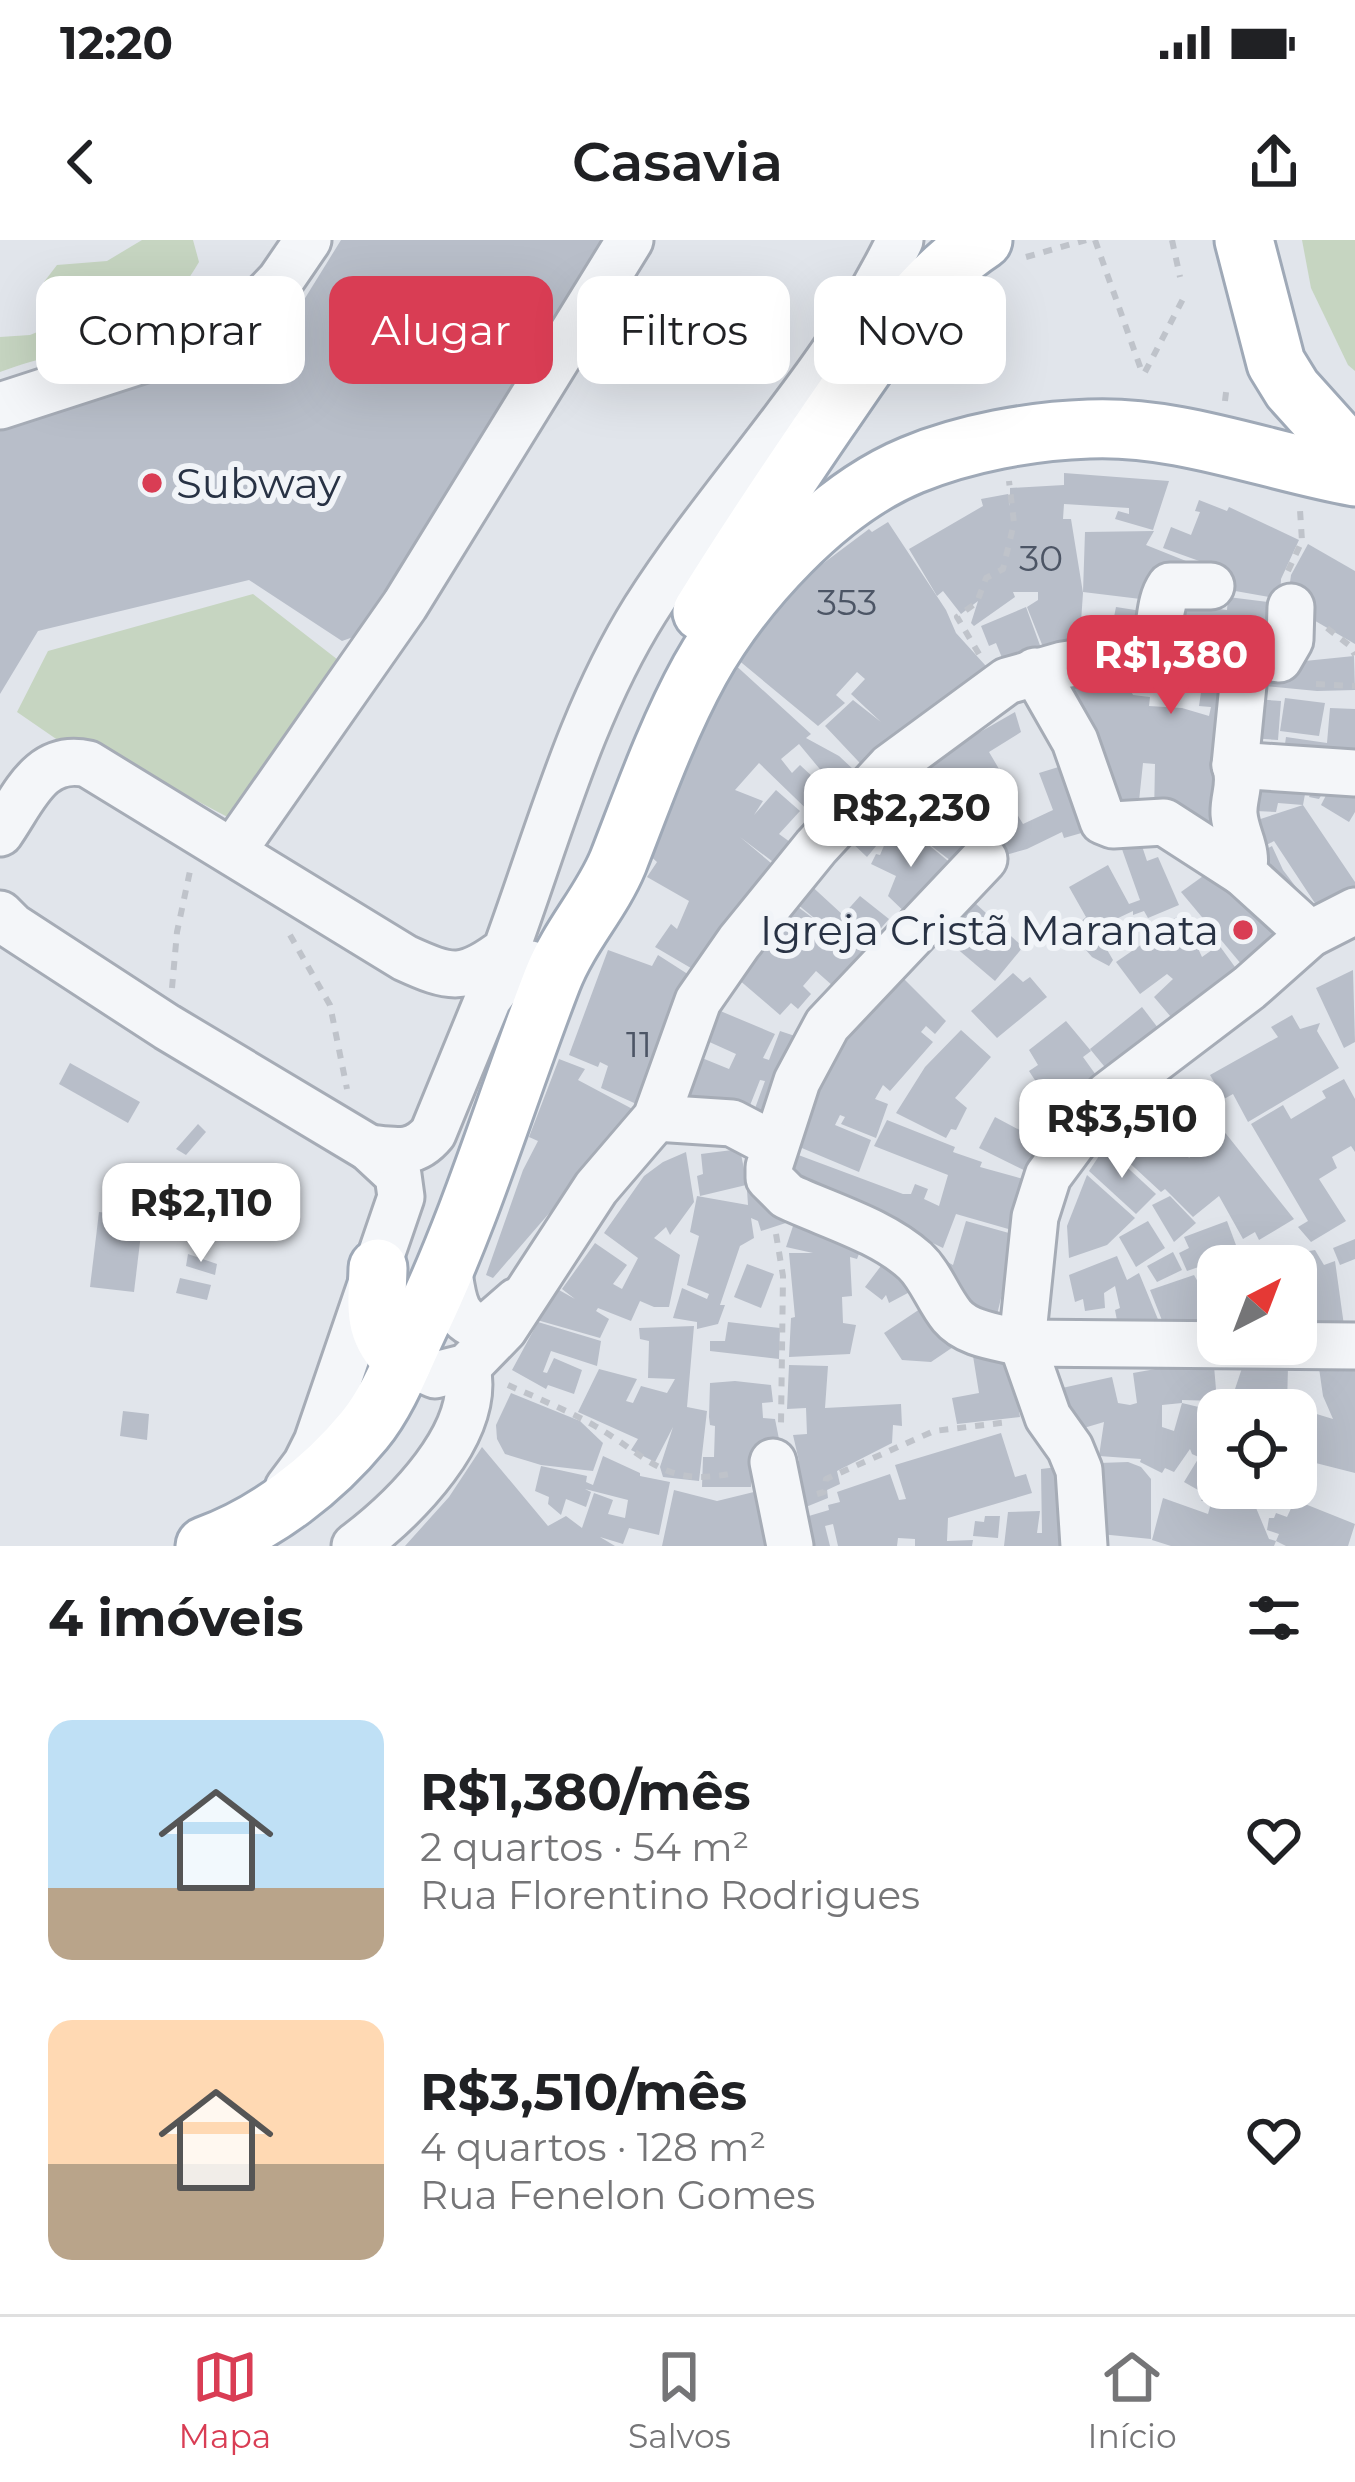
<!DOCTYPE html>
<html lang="pt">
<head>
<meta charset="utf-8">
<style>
  :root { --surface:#fff; --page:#f2f2f2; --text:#202124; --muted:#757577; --line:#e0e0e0; --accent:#d93d54 }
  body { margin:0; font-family:Montserrat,sans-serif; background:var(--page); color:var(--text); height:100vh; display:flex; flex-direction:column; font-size:45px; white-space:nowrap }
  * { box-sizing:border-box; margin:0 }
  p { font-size:39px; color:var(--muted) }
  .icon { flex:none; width:66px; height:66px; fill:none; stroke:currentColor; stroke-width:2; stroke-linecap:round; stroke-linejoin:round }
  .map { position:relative; height:1306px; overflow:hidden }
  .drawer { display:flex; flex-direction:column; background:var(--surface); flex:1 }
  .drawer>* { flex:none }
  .top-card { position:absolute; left:36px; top:36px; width:1284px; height:108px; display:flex; gap:24px }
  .needle { width:78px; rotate:42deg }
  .tools { position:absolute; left:1197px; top:1005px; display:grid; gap:24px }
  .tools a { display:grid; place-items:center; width:120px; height:120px; border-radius:24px; background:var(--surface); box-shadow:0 12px 48px #0002; font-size:60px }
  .price { position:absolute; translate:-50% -102px; padding:0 27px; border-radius:24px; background:#fff; color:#222; font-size:39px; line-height:78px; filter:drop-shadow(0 3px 6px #0008) }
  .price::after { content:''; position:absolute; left:50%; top:72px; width:36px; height:27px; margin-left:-18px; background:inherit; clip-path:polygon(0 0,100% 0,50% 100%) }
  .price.on { background:var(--accent); color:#fff }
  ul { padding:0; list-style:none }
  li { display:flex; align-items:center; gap:36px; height:300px; padding:0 48px }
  li span { display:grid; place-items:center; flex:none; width:336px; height:240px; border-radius:24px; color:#555 }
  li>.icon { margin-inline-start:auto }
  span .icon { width:144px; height:144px; fill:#fffc; stroke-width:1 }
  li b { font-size:51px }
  h2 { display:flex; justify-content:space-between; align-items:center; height:144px; padding:0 48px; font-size:51px }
  .tag { padding:0 42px; border-radius:24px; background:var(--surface); box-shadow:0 12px 48px #0002; font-size:42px; line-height:108px }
  .tag.on { background:var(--accent); color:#fff }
  .status { display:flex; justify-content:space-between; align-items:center; height:84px; padding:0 60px; background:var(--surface); direction:ltr }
  .status svg { height:33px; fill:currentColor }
  header { display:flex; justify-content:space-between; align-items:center; height:156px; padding:0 48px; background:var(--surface); font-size:54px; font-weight:600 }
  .menu { display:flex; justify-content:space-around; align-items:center; height:168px; border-top:3px solid var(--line); background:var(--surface); font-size:33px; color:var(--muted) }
  .menu a { display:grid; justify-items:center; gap:6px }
  .menu .on { color:var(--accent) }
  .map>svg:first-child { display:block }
  .green { fill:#c6d5c1 }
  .building { fill:#b8bec9; fill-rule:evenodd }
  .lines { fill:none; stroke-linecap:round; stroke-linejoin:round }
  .minor-casing { stroke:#a6acb6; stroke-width:51 }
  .major-casing { stroke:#9fa9b7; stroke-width:63 }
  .path { stroke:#bfc3ca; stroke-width:6; stroke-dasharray:9 9; stroke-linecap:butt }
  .minor { stroke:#f4f6f9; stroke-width:45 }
  .major { stroke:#fff; stroke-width:57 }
  .poi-dot { fill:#d93d54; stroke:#f1f4f8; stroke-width:4.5 }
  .labels { text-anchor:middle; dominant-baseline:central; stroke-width:12; stroke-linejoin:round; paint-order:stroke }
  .number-label { font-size:36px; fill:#4c5565 }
  .poi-label { font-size:42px; fill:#283244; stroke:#f1f4f8; text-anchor:start }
</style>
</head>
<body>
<div class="status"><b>12:20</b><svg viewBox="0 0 49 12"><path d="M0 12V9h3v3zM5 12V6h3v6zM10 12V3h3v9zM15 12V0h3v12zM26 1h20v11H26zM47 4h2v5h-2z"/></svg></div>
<header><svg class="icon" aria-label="back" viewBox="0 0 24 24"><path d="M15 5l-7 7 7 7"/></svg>Casavia<svg class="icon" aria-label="share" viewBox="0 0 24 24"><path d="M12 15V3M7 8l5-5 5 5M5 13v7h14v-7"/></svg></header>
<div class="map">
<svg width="1355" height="1306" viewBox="0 0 1355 1306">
  <rect width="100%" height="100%" fill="#e1e5eb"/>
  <!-- green -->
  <g class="green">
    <path d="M142,0H193L199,22C146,113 86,100 0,132V97L30,95L91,70L50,61L44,42L57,25L107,21Z"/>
    <path d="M1302,0H1355V131L1348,125L1311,48Z"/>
    <path d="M253,354L342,423L235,581L135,528L62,503L17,472L48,411Z"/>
  </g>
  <!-- building -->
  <g class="building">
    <path d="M341,0H603L359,395L342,401L249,340L38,391L0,454V173L273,110Z"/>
    <path d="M1064,233L1169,241L1153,290L1115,279L1118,271L1129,274V268L1064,264L1063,279H1071L1083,353L1080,396L1105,397L1045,412L1027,367L1038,360V352H1013L1015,357L974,386L971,383L978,361L961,374L943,351L937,356L909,309L983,266L981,259L1008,254L1010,266V248L1064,245Z"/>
    <path d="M1199,260L1227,271L1229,267L1299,300L1281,339L1280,359L1224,349L1195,334L1202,322L1163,308L1171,287L1191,295L1200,272L1195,271Z"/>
    <path d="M888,282L946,370L956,393L995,436L874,538L825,486L853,460L881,482L851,454L865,439L857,432L836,455L845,463L818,486L731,414L805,337L869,289L872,292Z"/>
    <path d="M1154,291L1146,305L1186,321L1157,361L1083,352L1085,292Z"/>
    <path d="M1308,304L1355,331V404L1305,375L1289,350L1291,335Z"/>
    <path d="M1228,357L1285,364L1277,416L1244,411L1209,612L1198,574L1154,575L1155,524L1143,523L1137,580H1102L1055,450L1085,439L1088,445L1119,428L1133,455L1150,457L1149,466L1182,468L1209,476L1211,467L1199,466L1203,439L1185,436L1189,404L1170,402L1175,364L1227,370Z"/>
    <path d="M1026,367L1045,419L1009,435L996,403L989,406L981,386Z"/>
    <path d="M1116,367L1148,372L1149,387L1109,402Z"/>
    <path d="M1354,416L1355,450L1317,451L1244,444L1285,423Z"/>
    <path d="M732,422L811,494L806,498L839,516L869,544L848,563L799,504L781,519L792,533L800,525L842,564L823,585L759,523L735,550L763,561L754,575L776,550L800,571L779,594L801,610L785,631L740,597L783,633L696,731L655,707L671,684L677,689L689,661L647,637L657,622L647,613Z"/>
    <path d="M1243,458L1281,461L1278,500L1250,498Z"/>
    <path d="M1285,458L1325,463L1319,496L1280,491Z"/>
    <path d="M1330,468L1355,469V526L1282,525L1286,497L1327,503Z"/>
    <path d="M1015,472L1021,492L989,512L1002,534L995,538L1023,584L1053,570L1039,533L1065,525L1099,588L1064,598L1062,592L1027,609L960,628L929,604L888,559L928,522Z"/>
    <path d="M1262,527L1333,536L1319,559L1309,557L1316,542L1308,538L1303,565L1278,563L1276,572L1256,571Z"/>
    <path d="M1336,536L1355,542V572L1349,582L1321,565Z"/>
    <path d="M880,565L895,583L867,617L848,599Z"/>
    <path d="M1303,565L1355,642V662L1326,680L1274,601L1250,614L1239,586Z"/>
    <path d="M892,587L914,593L953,625L913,680L888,656L896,636L871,624L876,614L880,615Z"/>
    <path d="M1137,591L1147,621L1158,617L1179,665L1148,678L1144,671L1133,675V671L1095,689L1113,720L1109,726L1092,717L1079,702L1073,707L1067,702L1065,696L1086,677L1069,647L1108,625L1129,664L1140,660L1118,598Z"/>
    <path d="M1272,606L1283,630L1321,680L1253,616Z"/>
    <path d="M1217,626L1282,702L1247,731L1181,652Z"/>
    <path d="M806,641L843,675L860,656L889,679L876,694L889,707L842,754L816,731L803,746L811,754L798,769L791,763L780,775L738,739L790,661L830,691L791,659Z"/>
    <path d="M974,662L1023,707L995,741L948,701Z"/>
    <path d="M1182,674L1202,717L1219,705L1248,745L1182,790L1154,757L1173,739L1167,734L1140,754L1116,722L1148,700L1145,696Z"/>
    <path d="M608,710L652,726L658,715L697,740L654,872L601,848L608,826L600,822L598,827L569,815Z"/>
    <path d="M1353,730L1355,802L1344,808L1316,748Z"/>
    <path d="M896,731L946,781L935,794L926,786L921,792L933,802L890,851L883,845L875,859L888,864L876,898L841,884L845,877L840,875L835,885L871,900L859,932L797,906L804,874L847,787Z"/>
    <path d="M1013,733L1023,742L1030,737L1047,757L997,798L971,771Z"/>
    <path d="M1142,767L1168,801L1118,843L1090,809Z"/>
    <path d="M718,770L775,794L763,818L769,820L780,791L810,801L776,892L750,882L765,841L760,840L745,878L686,855L697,816L729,829L736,814L705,800Z"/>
    <path d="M1292,775L1300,789L1320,783L1317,791L1339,828L1248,882L1233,854L1224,859L1210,835L1278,797L1271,787Z"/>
    <path d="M1066,781L1091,811L1083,817L1106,849L1063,883L1029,831L1038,825L1029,810Z"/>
    <path d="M961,790L991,817L955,858L967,868L956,890L951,889L946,898L896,873L925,827Z"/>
    <path d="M559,819L585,829L578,840L640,873L578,931L564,956L493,1038L486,1035L523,930L538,901L529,897Z"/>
    <path d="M70,823L140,862L128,883L59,844Z"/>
    <path d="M1344,839L1355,859V912L1351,906L1332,917L1337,928L1319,939L1346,981L1311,1002L1298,987L1308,981L1251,884L1283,865L1291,879L1326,858L1322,851Z"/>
    <path d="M1168,846L1189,876L1195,872L1210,892L1193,904L1179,887L1172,892L1189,918L1223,890L1294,979L1259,1000L1255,992L1243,999L1219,956L1193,977L1165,949L1161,952L1109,904L1148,860Z"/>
    <path d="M995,877L1050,906L1036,936L979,908Z"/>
    <path d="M887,880L955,907L953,912L982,922L980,927L1041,944L1022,993L956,974L943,1008L784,932L793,913L903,954H911L915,944L928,949L924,959L939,966L948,935L874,906Z"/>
    <path d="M198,884L206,892L186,915L176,909Z"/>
    <path d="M1105,907L1156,954L1136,974L1089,931Z"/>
    <path d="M740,909L745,934L759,930L767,940L700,956L697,936L703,934L701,914Z"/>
    <path d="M686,912L694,962L670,995L666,987L654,998L680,1015L669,1067H654L640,1061L631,1081L598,1068L596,1071L609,1079L600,1098L537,1080L559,1050L575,1059L562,1049L595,1003L627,1025L613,1044L622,1049L638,1018L604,993L644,936L663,922Z"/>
    <path d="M1087,935L1135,978L1107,1005L1069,1018L1067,986Z"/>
    <path d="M771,944L864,1001L857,1019L850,1017L852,1056L842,1057L843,1083L856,1085L850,1114L789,1117L791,1078L795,1077L789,1013H813L786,1007L795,980L761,991L758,981L751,978L754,998L740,1006L720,1065H725L718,1084L697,1089V1082L673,1078L682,1048L707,1059L709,1054L687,1045L699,996L690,992L697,956L748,965L747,950Z"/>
    <path d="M1170,956L1196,983L1174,1002L1152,965Z"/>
    <path d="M99,972L143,977L134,1052L90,1047Z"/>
    <path d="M966,981L1016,995L996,1079L961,1071L930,1012L953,1025Z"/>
    <path d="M1148,981L1165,1008L1136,1027L1119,997Z"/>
    <path d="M1227,981L1239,1013L1187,1031L1179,1013L1189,1008L1184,997Z"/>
    <path d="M1355,999V1019L1340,1025L1333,1008Z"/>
    <path d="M1315,1010L1324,1025L1335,1021L1346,1100L1296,1090V1026H1223Z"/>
    <path d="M1173,1012L1182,1030L1157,1042L1147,1026Z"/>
    <path d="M188,1014L217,1024L215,1035L186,1026Z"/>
    <path d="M1117,1016L1127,1040L1139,1033L1164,1094L1121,1101L1115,1070L1120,1068L1115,1046L1104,1053L1105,1068L1085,1071L1083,1059L1075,1062L1069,1035Z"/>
    <path d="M887,1018L921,1046L889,1063L886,1055L882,1060L865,1047Z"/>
    <path d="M747,1024L774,1034L761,1068L734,1057Z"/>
    <path d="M1194,1035L1218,1078L1191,1091L1167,1093L1150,1050Z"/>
    <path d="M180,1038L211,1045L207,1060L176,1053Z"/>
    <path d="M935,1059L962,1101L931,1122L902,1120L884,1093Z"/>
    <path d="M538,1082L601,1101L597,1126L551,1111L543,1132L547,1133L554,1118L582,1130L574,1154L548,1145L546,1149L512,1130Z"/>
    <path d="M728,1082L780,1088L779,1119L710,1111V1101H725Z"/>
    <path d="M694,1086L687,1167L707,1171L699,1241L663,1237L660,1227L673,1187L655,1222L631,1210L638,1199L578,1172L599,1129L637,1139L626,1161L633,1163L641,1146L667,1153L675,1139L648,1138L649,1101L640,1099L639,1088Z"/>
    <path d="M973,1116H1001L1011,1122L1020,1177L957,1184L952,1158L979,1153Z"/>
    <path d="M789,1125L828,1126L825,1168L901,1164L902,1186L893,1185L892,1203L837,1231L840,1244L827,1250L828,1258L791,1273L776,1228L799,1221L793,1195L807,1194L806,1168L787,1169Z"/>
    <path d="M1178,1125L1214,1126L1217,1161L1182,1160V1163L1207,1169L1200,1187L1214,1192L1218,1183V1226L1192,1214L1190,1209L1174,1232L1165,1228L1162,1233L1140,1222L1141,1219L1099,1216L1104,1182L1077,1190L1068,1181L1062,1148L1112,1137L1118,1163L1130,1165L1137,1163L1133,1133ZM1182,1163L1174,1191L1162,1187V1165Z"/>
    <path d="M1243,1125L1288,1127L1287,1165L1333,1179L1323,1156L1319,1128L1355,1130V1233L1296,1218V1170H1228Z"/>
    <path d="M735,1141L771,1145L773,1162L762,1163L763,1178L775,1179L780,1204L772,1226H751V1247H702L703,1217H714L715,1186L710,1185L709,1177L710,1143Z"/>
    <path d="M511,1153L580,1181L603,1203L593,1231L541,1225L505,1214L497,1199L496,1185Z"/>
    <path d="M123,1171L149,1174L147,1200L120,1196Z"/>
    <path d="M1001,1193L1015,1237L1026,1234L1032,1253L948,1278L947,1301L973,1300L972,1306H915V1299L898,1298L897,1306H838L833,1284L825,1286L830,1306H800L792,1281L829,1270L828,1265L840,1262L837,1252L890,1234L899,1260L906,1259L895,1225Z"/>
    <path d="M482,1207L548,1286L566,1276L582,1288L594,1253L613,1260L608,1274L625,1278L628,1260L585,1249L591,1252L586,1267L566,1259L561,1275L548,1264L549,1257L535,1251L541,1226L587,1236L586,1242L593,1245L603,1216L640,1233V1236L670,1242L659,1295L629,1288L623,1304L600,1297L615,1306H405L449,1257Z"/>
    <path d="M1198,1219L1218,1232V1248H1278L1272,1267L1256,1265L1253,1259L1201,1261L1205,1254L1184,1242Z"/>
    <path d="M1128,1222L1141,1227L1151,1239V1299L1100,1294L1099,1223Z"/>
    <path d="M1058,1227L1078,1306H1004L1008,1272L1040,1271L1037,1293H1042L1041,1229Z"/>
    <path d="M674,1250L717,1261L762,1250L777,1306H662Z"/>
    <path d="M1163,1258L1208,1274L1211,1263H1254L1269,1299L1276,1301L1274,1306H1171L1152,1300Z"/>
    <path d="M1295,1260L1355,1284L1348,1306H1286L1276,1301L1279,1294L1267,1290L1269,1278H1274L1276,1273L1287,1277Z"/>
    <path d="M985,1276H1000L998,1298L973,1296L975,1281L984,1282Z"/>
  </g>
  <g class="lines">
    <defs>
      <g id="minor">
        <path d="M0,166L213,97L250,72L280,41L308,0"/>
        <path d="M1291,367L1290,400L1279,419L1246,415L1235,525C1242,543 1233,557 1234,574C1236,597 1249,610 1243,633L1310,694"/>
        <path d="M1035,431L1075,501L1103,581L1113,585L1164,582L1243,633"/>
        <path d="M1235,525L1355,533"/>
        <path d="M0,593C24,559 39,513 88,524L405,718C451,739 464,742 506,710C548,596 580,474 645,370C725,244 835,136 900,0"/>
        <path d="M233,611L405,365L630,0"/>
        <path d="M984,619L827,785L797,841L769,927V938L787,956C827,975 881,990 915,1021C931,1036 938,1059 952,1076C968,1095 999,1097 1022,1103L1355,1106"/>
        <path d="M0,674L12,686L167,787L369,908L398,935L401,957L317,1202L306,1224L288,1248"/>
        <path d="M656,878L732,883L774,905"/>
        <path d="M369,908C396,911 414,916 433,893L488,759L502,740L531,724"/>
        <path d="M448,1026C453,1056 452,1082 486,1088L517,1061"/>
        <path d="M403,1121L435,1135L467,1127L504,1089L596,948L656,878L698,761L739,702L816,607L890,527L1007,441L1063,425L1149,412C1164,393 1156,366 1170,346H1211"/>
        <path d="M773,1222L790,1306"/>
        <path d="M355,1306C404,1269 482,1193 467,1127"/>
        <path d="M1084,1306L1079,1230L1070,1208L1048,1177L1022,1103L1035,977L1048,936L1108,855L1249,748L1310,694L1355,671"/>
      </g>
      <g id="major">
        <path d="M1244,0L1276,123L1292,149L1355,219"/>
        <path d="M702,372C742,307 785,243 828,180C874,114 915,45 983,0"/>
        <path d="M378,1028C377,1069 371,1090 403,1121"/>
        <path d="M205,1306C266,1284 323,1240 364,1190C388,1161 403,1120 419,1086C473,974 507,856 552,740C569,696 601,663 618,622C643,558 667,490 700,430C744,352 827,260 912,225C965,203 1031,191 1089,189C1178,185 1267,221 1355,237"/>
      </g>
    </defs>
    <!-- minor casing -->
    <use href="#minor" class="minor-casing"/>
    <!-- major casing -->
    <use href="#major" class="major-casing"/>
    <!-- path -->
    <g class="path">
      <path d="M1095,0L1143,135"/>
      <path d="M1172,0L1180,37"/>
      <path d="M1026,17L1086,0"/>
      <path d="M1145,132L1184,57"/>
      <path d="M1225,161L1227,144"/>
      <path d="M1288,331L1302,301L1300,270"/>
      <path d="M1327,388L1349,405L1355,415"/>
      <path d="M979,414L957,377L977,362L986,338L1003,329L1014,283L1009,241"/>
      <path d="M1316,444L1355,446"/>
      <path d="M290,695L330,765L347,849"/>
      <path d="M172,748L177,692L190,631"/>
      <path d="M776,994L783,1036L781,1184"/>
      <path d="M508,1145C537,1158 567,1170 595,1186C649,1217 664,1248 734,1233"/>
      <path d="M817,1254L824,1252L826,1239L934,1191L1009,1182"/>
    </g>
    <!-- minor -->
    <use href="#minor" class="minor"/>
    <!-- major -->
    <use href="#major" class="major"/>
  </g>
  <!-- markers -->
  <g class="poi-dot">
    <circle cx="152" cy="243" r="12"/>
    <circle cx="1243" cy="690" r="12"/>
  </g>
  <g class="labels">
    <!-- number labels -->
    <g class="number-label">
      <text x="1041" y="318">30</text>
      <text x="847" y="362">353</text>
      <text x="639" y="804">11</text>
    </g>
    <!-- poi labels -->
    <g class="poi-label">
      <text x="176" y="243">Subway</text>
      <text x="1219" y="690" text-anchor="end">Igreja Cristã Maranata</text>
    </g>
  </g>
</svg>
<div class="tools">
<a><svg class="needle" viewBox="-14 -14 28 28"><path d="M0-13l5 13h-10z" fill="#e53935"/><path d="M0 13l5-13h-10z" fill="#757577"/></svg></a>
<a><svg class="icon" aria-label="locate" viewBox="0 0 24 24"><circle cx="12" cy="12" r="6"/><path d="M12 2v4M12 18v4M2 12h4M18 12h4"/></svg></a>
</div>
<b class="price on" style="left:1171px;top:477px">R$1,380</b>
<b class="price" style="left:911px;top:630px">R$2,230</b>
<b class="price" style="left:1122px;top:941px">R$3,510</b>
<b class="price" style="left:201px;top:1025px">R$2,110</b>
<div class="top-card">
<a class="tag">Comprar</a>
<a class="tag on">Alugar</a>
<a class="tag">Filtros</a>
<a class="tag">Novo</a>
</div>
</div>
<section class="drawer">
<h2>4 imóveis<svg class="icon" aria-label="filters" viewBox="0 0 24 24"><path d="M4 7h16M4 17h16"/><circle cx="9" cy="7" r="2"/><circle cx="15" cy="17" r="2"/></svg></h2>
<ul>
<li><span style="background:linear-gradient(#bfe0f5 70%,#b9a48a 0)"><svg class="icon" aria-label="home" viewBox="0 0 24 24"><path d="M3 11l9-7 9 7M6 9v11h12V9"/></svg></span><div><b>R$1,380/mês</b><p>2 quartos · 54 m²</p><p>Rua Florentino Rodrigues</p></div><svg class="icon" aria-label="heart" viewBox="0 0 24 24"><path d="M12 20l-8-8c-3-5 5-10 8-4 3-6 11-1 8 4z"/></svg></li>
<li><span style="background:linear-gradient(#ffd9b3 60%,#b9a48a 0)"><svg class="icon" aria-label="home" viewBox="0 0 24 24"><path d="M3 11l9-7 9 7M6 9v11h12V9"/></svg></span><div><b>R$3,510/mês</b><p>4 quartos · 128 m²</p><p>Rua Fenelon Gomes</p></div><svg class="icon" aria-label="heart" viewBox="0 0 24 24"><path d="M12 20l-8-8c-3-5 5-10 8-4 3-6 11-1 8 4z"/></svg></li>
</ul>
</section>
<nav class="menu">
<a class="on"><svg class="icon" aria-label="map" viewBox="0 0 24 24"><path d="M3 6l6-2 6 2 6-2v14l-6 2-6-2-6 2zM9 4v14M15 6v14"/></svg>Mapa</a>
<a><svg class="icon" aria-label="saved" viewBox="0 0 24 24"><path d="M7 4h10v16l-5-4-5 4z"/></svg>Salvos</a>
<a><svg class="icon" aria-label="home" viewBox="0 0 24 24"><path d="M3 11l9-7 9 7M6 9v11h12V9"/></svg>Início</a>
</nav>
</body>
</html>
